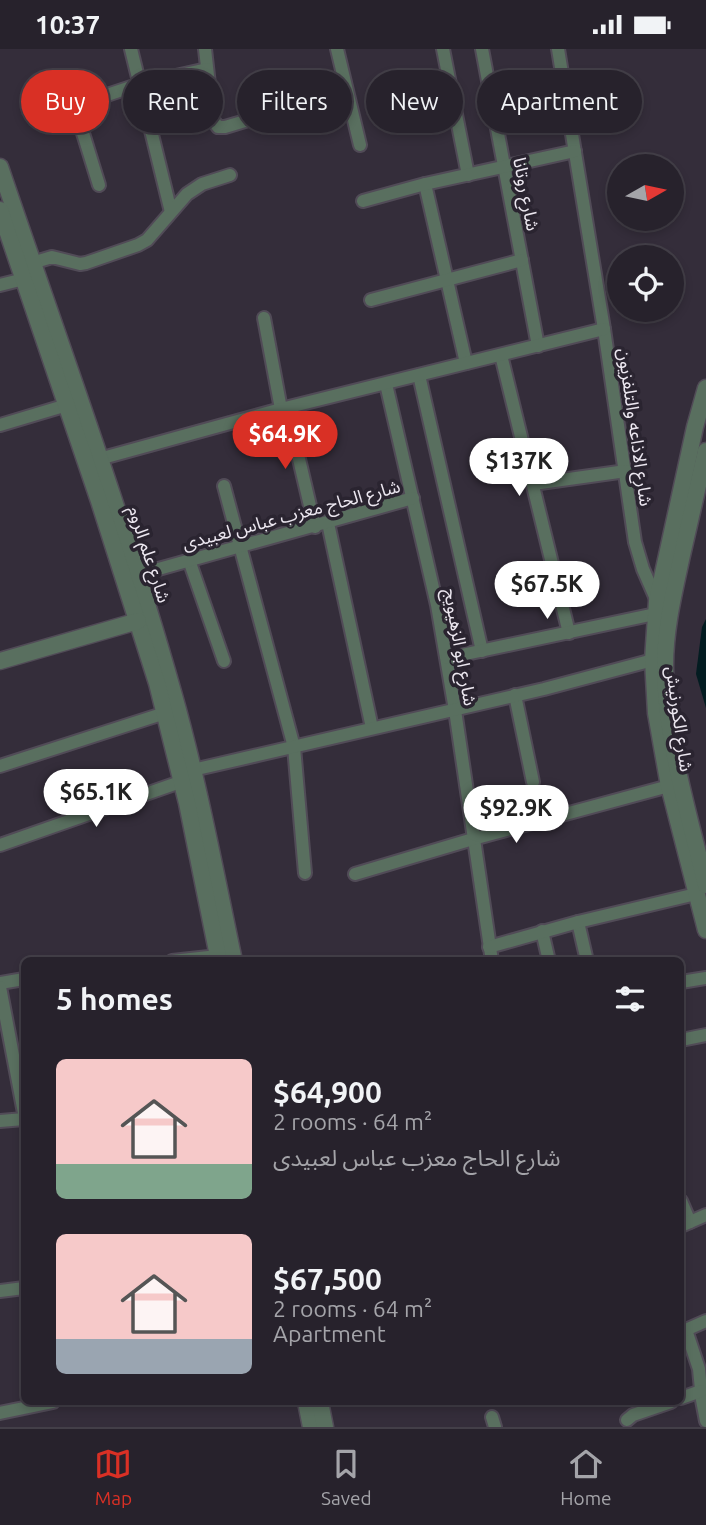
<!DOCTYPE html>
<html lang="en">
<head>
<meta charset="utf-8">
<style>
  :root { --surface:#27222c; --page:#332f38; --text:#f1f3f6; --muted:#a4a4a9; --line:#433f48; --accent:#d93025 }
  body { margin:0; font-family:Ubuntu,"Noto Sans Arabic",sans-serif; background:var(--page); color:var(--text); height:100vh; display:flex; flex-direction:column; font-size:26px; white-space:nowrap }
  * { box-sizing:border-box; margin:0 }
  p { font-size:23px; color:var(--muted) }
  .icon { flex:none; width:38px; height:38px; fill:none; stroke:currentColor; stroke-width:2; stroke-linecap:round; stroke-linejoin:round }
  .map { position:relative; flex:1; overflow:hidden }
  .panel { position:absolute; left:21px; top:908px; width:663px; height:448px; display:flex; flex-direction:column; background:var(--surface); border-radius:10px; box-shadow:0 4px 10px #0003,0 0 0 2px var(--line) }
  .panel>* { flex:none }
  .guide { position:absolute; left:21px; top:21px; width:665px; height:63px; display:flex; gap:14px }
  .needle { width:46px; rotate:81deg }
  .fabs { position:absolute; left:607px; top:105px; display:grid; gap:14px }
  .fabs a { display:grid; place-items:center; width:77px; height:77px; border-radius:50%; background:var(--surface); box-shadow:0 4px 10px #0003,0 0 0 2px var(--line); font-size:35px }
  .price { position:absolute; translate:-50% -60px; padding:0 16px; border-radius:24px; background:#fff; color:#222; font-size:23px; line-height:46px; filter:drop-shadow(0 2px 4px #0008) }
  .price::after { content:''; position:absolute; left:50%; top:42px; width:21px; height:16px; margin-left:-10px; background:inherit; clip-path:polygon(0 0,100% 0,50% 100%) }
  .price.current { background:var(--accent); color:#fff }
  ul { padding:0; list-style:none }
  li { display:flex; align-items:center; gap:21px; height:175px; padding:0 35px }
  li span { display:grid; place-items:center; flex:none; width:196px; height:140px; border-radius:10px; color:#555 }
  li>.icon { margin-inline-start:auto }
  span .icon { width:84px; height:84px; fill:#fffc; stroke-width:1 }
  li b { font-size:30px }
  h2 { display:flex; justify-content:space-between; align-items:center; height:84px; padding:0 35px; font-size:30px }
  .pill { padding:0 24px; border-radius:32px; background:var(--surface); box-shadow:0 4px 10px #0003,0 0 0 2px var(--line); font-size:24px; line-height:63px }
  .pill.current { background:var(--accent); color:#fff }
  .status { display:flex; justify-content:space-between; align-items:center; height:49px; padding:0 35px; background:var(--surface); direction:ltr }
  .status svg { height:19px; fill:currentColor }
  .tabs { display:flex; justify-content:space-around; align-items:center; height:98px; border-top:2px solid var(--line); background:var(--surface); font-size:19px; color:var(--muted) }
  .tabs a { display:grid; justify-items:center; gap:4px }
  .tabs .current { color:var(--accent) }
  .map>svg:first-child { display:block }
  .water { fill:#031c21 }
  .lines { fill:none; stroke-linecap:round; stroke-linejoin:round }
  .minor-casing { stroke:#514b57; stroke-width:16 }
  .tertiary-casing { stroke:#514b57; stroke-width:19 }
  .minor { stroke:#596f5f; stroke-width:12 }
  .tertiary { stroke:#596f5f; stroke-width:16 }
  .labels { text-anchor:middle; dominant-baseline:central; stroke-width:7; stroke-linejoin:round; paint-order:stroke }
  .street-label { font-size:18px; fill:#ece7f0; stroke:#2a2430 }
</style>
</head>
<body>
<div class="status"><b>10:37</b><svg viewBox="0 0 49 12"><path d="M0 12V9h3v3zM5 12V6h3v6zM10 12V3h3v9zM15 12V0h3v12zM26 1h20v11H26zM47 4h2v5h-2z"/></svg></div>
<div class="map">
<svg width="706" height="1378" viewBox="0 0 706 1378">
  <rect width="100%" height="100%" fill="#342d3a"/>
  <!-- water -->
  <path class="water" d="M706,570V659L696,625L702,578Z"/>
  <g class="lines">
    <defs>
      <g id="minor">
        <path d="M131,0L171,163"/>
        <path d="M205,0L213,71L218,78H225L302,55"/>
        <path d="M337,0L360,96"/>
        <path d="M443,0L468,126"/>
        <path d="M482,0L538,297"/>
        <path d="M558,0L604,280L635,493L643,520L657,552"/>
        <path d="M425,135L466,314"/>
        <path d="M99,136L78,68L77,62L80,55L140,35L207,20"/>
        <path d="M363,152L425,135L575,102"/>
        <path d="M32,214L52,208L80,215L86,214L138,196L147,191L187,145L202,135L230,126"/>
        <path d="M0,236L24,230"/>
        <path d="M371,251L522,211"/>
        <path d="M264,269L281,360"/>
        <path d="M501,306L569,584"/>
        <path d="M419,326L482,602"/>
        <path d="M386,335L437,556L455,661L492,912"/>
        <path d="M287,359L315,478"/>
        <path d="M0,376L67,356"/>
        <path d="M99,410L281,360L604,280"/>
        <path d="M533,435L626,422"/>
        <path d="M224,437L294,698L305,824"/>
        <path d="M328,474L372,679"/>
        <path d="M189,511L224,612"/>
        <path d="M137,526L413,449"/>
        <path d="M447,609L655,565"/>
        <path d="M515,646L533,733"/>
        <path d="M0,717L165,664"/>
        <path d="M193,721L544,640L653,611"/>
        <path d="M0,796L183,732"/>
        <path d="M355,825L473,790L669,737"/>
        <path d="M578,873L587,912"/>
        <path d="M542,882L549,912"/>
        <path d="M489,898L578,873L696,845"/>
        <path d="M172,912L218,907"/>
        <path d="M681,933L706,929"/>
        <path d="M0,934L24,930"/>
        <path d="M0,938L24,1064"/>
        <path d="M681,991L706,986"/>
        <path d="M0,1072L24,1070"/>
        <path d="M681,1152L690,1173"/>
        <path d="M681,1177L706,1166"/>
        <path d="M0,1242L24,1239"/>
        <path d="M686,1281L699,1320L702,1351L706,1372"/>
        <path d="M681,1283L706,1272"/>
        <path d="M681,1349L701,1342"/>
        <path d="M0,1364L53,1353"/>
        <path d="M492,1368L495,1378"/>
        <path d="M627,1371L633,1366L671,1353"/>
      </g>
      <g id="tertiary">
        <path d="M0,118C59,292 123,466 173,643C198,731 215,822 234,912"/>
        <path d="M0,161L99,452L157,634L187,754L219,912"/>
        <path d="M706,339L695,378L657,552L653,611L656,664L669,737L706,881"/>
        <path d="M706,402C698,437 690,472 682,506C674,543 665,579 665,617C665,689 689,766 706,836"/>
        <path d="M0,612L138,572"/>
        <path d="M306,1353L311,1378"/>
        <path d="M320,1353L325,1378"/>
      </g>
    </defs>
    <!-- minor casing -->
    <use href="#minor" class="minor-casing"/>
    <!-- tertiary casing -->
    <use href="#tertiary" class="tertiary-casing"/>
    <!-- minor -->
    <use href="#minor" class="minor"/>
    <!-- tertiary -->
    <use href="#tertiary" class="tertiary"/>
  </g>
  <g class="labels">
    <!-- street labels -->
    <g class="street-label">
      <text transform="translate(527 145) rotate(79)">شارع روتانا</text>
      <text transform="translate(636 378) rotate(82)">شارع الاذاعه والتلفزيون</text>
      <text transform="translate(291 465) rotate(-15)">شارع الحاج معزب عباس لعبيدى</text>
      <text transform="translate(150 505) rotate(72)">شارع علم الروم</text>
      <text transform="translate(461 598) rotate(80)">شارع ابو الزهيويج</text>
      <text transform="translate(680 670) rotate(82)">شارع الكورنيش</text>
    </g>
  </g>
</svg>
<div class="fabs">
<a><svg class="needle" viewBox="-14 -14 28 28"><path d="M0-13l5 13h-10z" fill="#e53935"/><path d="M0 13l5-13h-10z" fill="#a4a4a9"/></svg></a>
<a><svg class="icon" aria-label="locate" viewBox="0 0 24 24"><circle cx="12" cy="12" r="6"/><path d="M12 2v4M12 18v4M2 12h4M18 12h4"/></svg></a>
</div>
<b class="price current" style="left:285px;top:422px">$64.9K</b>
<b class="price" style="left:519px;top:449px">$137K</b>
<b class="price" style="left:547px;top:572px">$67.5K</b>
<b class="price" style="left:96px;top:780px">$65.1K</b>
<b class="price" style="left:516px;top:796px">$92.9K</b>
<div class="guide">
<a class="pill current">Buy</a>
<a class="pill">Rent</a>
<a class="pill">Filters</a>
<a class="pill">New</a>
<a class="pill">Apartment</a>
</div>
<section class="panel">
<h2>5 homes<svg class="icon" aria-label="filters" viewBox="0 0 24 24"><path d="M4 7h16M4 17h16"/><circle cx="9" cy="7" r="2"/><circle cx="15" cy="17" r="2"/></svg></h2>
<ul>
<li><span style="background:linear-gradient(#f6c9c9 75%,#7fa58c 0)"><svg class="icon" aria-label="home" viewBox="0 0 24 24"><path d="M3 11l9-7 9 7M6 9v11h12V9"/></svg></span><div><b>$64,900</b><p>2 rooms · 64 m²</p><p>شارع الحاج معزب عباس لعبيدى</p></div></li>
<li><span style="background:linear-gradient(#f6c9c9 75%,#9aa5b1 0)"><svg class="icon" aria-label="home" viewBox="0 0 24 24"><path d="M3 11l9-7 9 7M6 9v11h12V9"/></svg></span><div><b>$67,500</b><p>2 rooms · 64 m²</p><p>Apartment</p></div></li>
</ul>
</section>
</div>
<nav class="tabs">
<a class="current"><svg class="icon" aria-label="map" viewBox="0 0 24 24"><path d="M3 6l6-2 6 2 6-2v14l-6 2-6-2-6 2zM9 4v14M15 6v14"/></svg>Map</a>
<a><svg class="icon" aria-label="saved" viewBox="0 0 24 24"><path d="M7 4h10v16l-5-4-5 4z"/></svg>Saved</a>
<a><svg class="icon" aria-label="home" viewBox="0 0 24 24"><path d="M3 11l9-7 9 7M6 9v11h12V9"/></svg>Home</a>
</nav>
</body>
</html>
